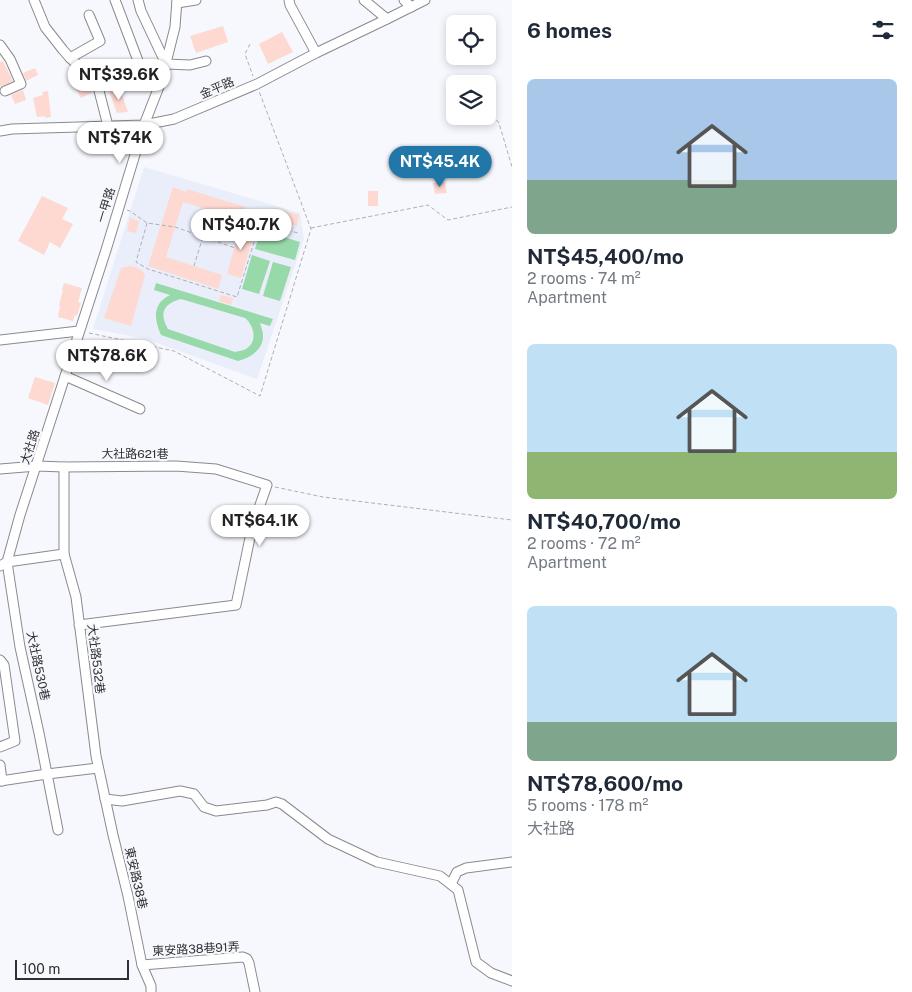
<!DOCTYPE html>
<html lang="en">
<head>
<meta charset="utf-8">
<style>
  :root { --surface:#fff; --page:#f2f2f3; --text:#1f2937; --muted:#747a83; --accent:#2177a7 }
  body { margin:0; font-family:"Public Sans","Noto Sans TC",sans-serif; background:var(--page); color:var(--text); height:100vh; display:flex; flex-direction:column; font-size:19px; white-space:nowrap }
  * { box-sizing:border-box; margin:0 }
  p { font-size:16px; color:var(--muted) }
  .icon { flex:none; width:28px; height:28px; fill:none; stroke:currentColor; stroke-width:2; stroke-linecap:round; stroke-linejoin:round }
  .map { position:relative; flex:1; overflow:hidden }
  .drawer { display:flex; flex-direction:column; background:var(--surface); width:400px }
  .drawer>* { flex:none }
  .fabs { position:absolute; left:446px; top:15px; display:grid; gap:10px }
  .fabs a { display:grid; place-items:center; width:50px; height:50px; border-radius:8px; background:var(--surface); box-shadow:0 2px 8px #0003; font-size:25px }
  .scale { position:absolute; left:15px; bottom:12px; width:114px; box-sizing:border-box; padding-left:5px; border:2px solid #303133; border-top:0; font-size:14px; line-height:18px; white-space:nowrap; color:#303133; -webkit-text-stroke:4px #f6f8fd; paint-order:stroke }
  .price { position:absolute; translate:-50% -42px; padding:0 11px; border-radius:18px; background:#fff; color:#222; font-size:16px; line-height:32px; filter:drop-shadow(0 1px 2px #0008) }
  .price::after { content:''; position:absolute; left:50%; top:30px; width:15px; height:11px; margin-left:-8px; background:inherit; clip-path:polygon(0 0,100% 0,50% 100%) }
  .price.selected { background:var(--accent); color:#fff }
  ul { padding:0; list-style:none }
  li { display:grid; align-content:center; gap:10px; height:265px; padding:0 15px }
  li span { display:grid; place-items:center; height:155px; border-radius:8px; color:#555 }
  li>.icon { margin-inline-start:auto }
  span .icon { width:90px; height:90px; fill:#fffc; stroke-width:1 }
  li b { font-size:21px }
  h2 { display:flex; justify-content:space-between; align-items:center; height:60px; padding:0 15px; font-size:21px }
  main { display:flex; flex:1; min-height:0 }
  .map>svg:first-child { display:block }
  .built { fill:#e9eefa }
  .green { fill:#97d9a9; fill-rule:evenodd }
  .building { fill:#fed9d1 }
  .lines { fill:none; stroke-linecap:round; stroke-linejoin:round }
  .minor-casing { stroke:#888a8e; stroke-width:11 }
  .path { stroke:#aeafb3; stroke-width:1; stroke-dasharray:4 2.5; stroke-linecap:butt }
  .minor { stroke:#fff; stroke-width:9 }
  .labels { text-anchor:middle; dominant-baseline:central; stroke-width:4.5; stroke-linejoin:round; paint-order:stroke }
  .street-label { font-size:12px; fill:#303133; stroke:#f6f8fd }
</style>
</head>
<body>
<main>
<div class="map">
<svg width="512" height="992" viewBox="0 0 512 992">
  <rect width="100%" height="100%" fill="#f6f8fd"/>
  <!-- built -->
  <path class="built" d="M144,167L300,213L304,239L257,379L146,339L93,329Z"/>
  <!-- green -->
  <g class="green">
    <path d="M261,230L300,242L295,260L255,249Z"/>
    <path d="M252,255L270,261L259,294L242,289Z"/>
    <path d="M273,262L291,267L280,301L263,296Z"/>
    <path d="M156,283L273,319L270,326L260,323C261,327 263,331 263,336C263,350 250,358 238,361L161,335C154,319 152,304 170,295L154,290ZM181,299L245,318C255,326 258,344 244,350C241,351 238,351 235,352L168,329C159,313 163,304 181,299Z"/>
  </g>
  <!-- building -->
  <g class="building">
    <path d="M223,26L228,42L196,53L190,36Z"/>
    <path d="M282,32L293,52L268,64L259,44Z"/>
    <path d="M3,61L13,81L0,87V62Z"/>
    <path d="M35,68L38,75L26,81L23,73Z"/>
    <path d="M84,80L91,86L93,92L81,98L74,85Z"/>
    <path d="M120,89L128,112L117,113L109,92Z"/>
    <path d="M23,90L26,100L15,104L11,95Z"/>
    <path d="M48,91L51,117L45,118V116L37,117L33,98L43,95L42,92Z"/>
    <path d="M445,182L447,193L435,194L433,183Z"/>
    <path d="M173,187L186,192L187,189L245,207L241,220L183,202L166,257L222,275L218,289L148,266Z"/>
    <rect x="368" y="191" width="10" height="15"/>
    <path d="M42,196L68,208L62,219L73,224L60,248L50,242L44,255L18,241Z"/>
    <path d="M275,208L299,215L297,226L272,220Z"/>
    <path d="M130,218L139,221L136,233L127,231Z"/>
    <path d="M241,224L256,228L241,278L227,274Z"/>
    <path d="M129,266L135,267L141,270L145,275L131,326L104,318L121,268Z"/>
    <path d="M64,283L82,288L78,302L81,303L77,316L75,315L73,321L58,317L60,306L59,305L63,290L62,289Z"/>
    <path d="M221,295L233,298L231,305L219,301Z"/>
    <path d="M35,377L55,383L48,405L28,398Z"/>
  </g>
  <g class="lines">
    <defs>
      <g id="minor">
        <path d="M34,0L45,27L63,50L70,58L97,83L108,126"/>
        <path d="M115,0L143,74L155,76L162,79"/>
        <path d="M138,0L141,11L166,64L190,65L206,61"/>
        <path d="M289,0L290,5L316,53"/>
        <path d="M364,0L387,19"/>
        <path d="M404,0L411,7"/>
        <path d="M177,3L196,0"/>
        <path d="M0,45L10,59L21,84L5,91"/>
        <path d="M70,58L100,41L89,15"/>
        <path d="M0,131L12,129L144,125L174,119L257,84L316,53L387,19L425,0"/>
        <path d="M0,340L79,331"/>
        <path d="M65,376L140,409"/>
        <path d="M64,467V554L76,597L96,756L113,835L128,896L142,965L151,986V992"/>
        <path d="M0,469L37,466L64,467L176,466L216,469L267,485L252,528L236,605L79,625"/>
        <path d="M0,566L7,562L20,515L106,250L144,125L162,79L175,27L177,0"/>
        <path d="M0,660L4,665L15,741L0,747"/>
        <path d="M0,765L2,781"/>
        <path d="M0,781L47,774L98,768"/>
        <path d="M105,799L122,801L180,791L194,794L204,807L216,811L267,805L276,802L282,804L328,839L377,862L440,876L458,890L476,962L491,973L512,981"/>
        <path d="M58,830L39,733L20,647L7,562L64,554"/>
        <path d="M451,884L457,872L466,868L512,862"/>
        <path d="M142,965L243,957L247,959L249,963L255,992"/>
      </g>
    </defs>
    <!-- minor casing -->
    <use href="#minor" class="minor-casing"/>
    <!-- path -->
    <g class="path">
      <path d="M250,44L245,54L253,76"/>
      <path d="M488,110L499,123L512,167"/>
      <path d="M127,210L130,211L147,223L175,227L235,248"/>
      <path d="M147,223L136,262L148,269L237,297L260,223L298,233"/>
      <path d="M311,228L428,205L448,220L512,207"/>
      <path d="M194,266L211,210"/>
      <path d="M89,333L174,351L260,396L311,229L259,91"/>
      <path d="M275,487L323,497L512,520"/>
    </g>
    <!-- minor -->
    <use href="#minor" class="minor"/>
  </g>
  <g class="labels">
    <!-- street labels -->
    <g class="street-label">
      <text transform="translate(217 88) rotate(-23)">金平路</text>
      <text transform="translate(106 205) rotate(-73)">一甲路</text>
      <text transform="translate(30 447) rotate(-72)">大社路</text>
      <text x="135" y="454">大社路621巷</text>
      <text transform="translate(96 659) rotate(83)">大社路532巷</text>
      <text transform="translate(38 666) rotate(78)">大社路530巷</text>
      <text transform="translate(136 878) rotate(77)">東安路38巷</text>
      <text transform="translate(196 949) rotate(-3)">東安路38巷91弄</text>
    </g>
  </g>
</svg>
<div class="fabs">
<a><svg class="icon" aria-label="locate" viewBox="0 0 24 24"><circle cx="12" cy="12" r="6"/><path d="M12 2v4M12 18v4M2 12h4M18 12h4"/></svg></a>
<a><svg class="icon" aria-label="layers" viewBox="0 0 24 24"><path d="M12 4l9 5-9 5-9-5zM3 14l9 5 9-5"/></svg></a>
</div>
<div class="scale">100 m</div>
<b class="price" style="left:119px;top:101px">NT$39.6K</b>
<b class="price" style="left:120px;top:164px">NT$74K</b>
<b class="price selected" style="left:440px;top:188px">NT$45.4K</b>
<b class="price" style="left:241px;top:251px">NT$40.7K</b>
<b class="price" style="left:107px;top:382px">NT$78.6K</b>
<b class="price" style="left:260px;top:547px">NT$64.1K</b>
</div>
<section class="drawer">
<h2>6 homes<svg class="icon" aria-label="filters" viewBox="0 0 24 24"><path d="M4 7h16M4 17h16"/><circle cx="9" cy="7" r="2"/><circle cx="15" cy="17" r="2"/></svg></h2>
<ul>
<li><span style="background:linear-gradient(#a9c7e8 65%,#7fa58c 0)"><svg class="icon" aria-label="home" viewBox="0 0 24 24"><path d="M3 11l9-7 9 7M6 9v11h12V9"/></svg></span><div><b>NT$45,400/mo</b><p>2 rooms · 74 m²</p><p>Apartment</p></div></li>
<li><span style="background:linear-gradient(#bfe0f5 70%,#8fb573 0)"><svg class="icon" aria-label="home" viewBox="0 0 24 24"><path d="M3 11l9-7 9 7M6 9v11h12V9"/></svg></span><div><b>NT$40,700/mo</b><p>2 rooms · 72 m²</p><p>Apartment</p></div></li>
<li><span style="background:linear-gradient(#bfe0f5 75%,#7fa58c 0)"><svg class="icon" aria-label="home" viewBox="0 0 24 24"><path d="M3 11l9-7 9 7M6 9v11h12V9"/></svg></span><div><b>NT$78,600/mo</b><p>5 rooms · 178 m²</p><p>大社路</p></div></li>
</ul>
</section>
</main>
</body>
</html>
